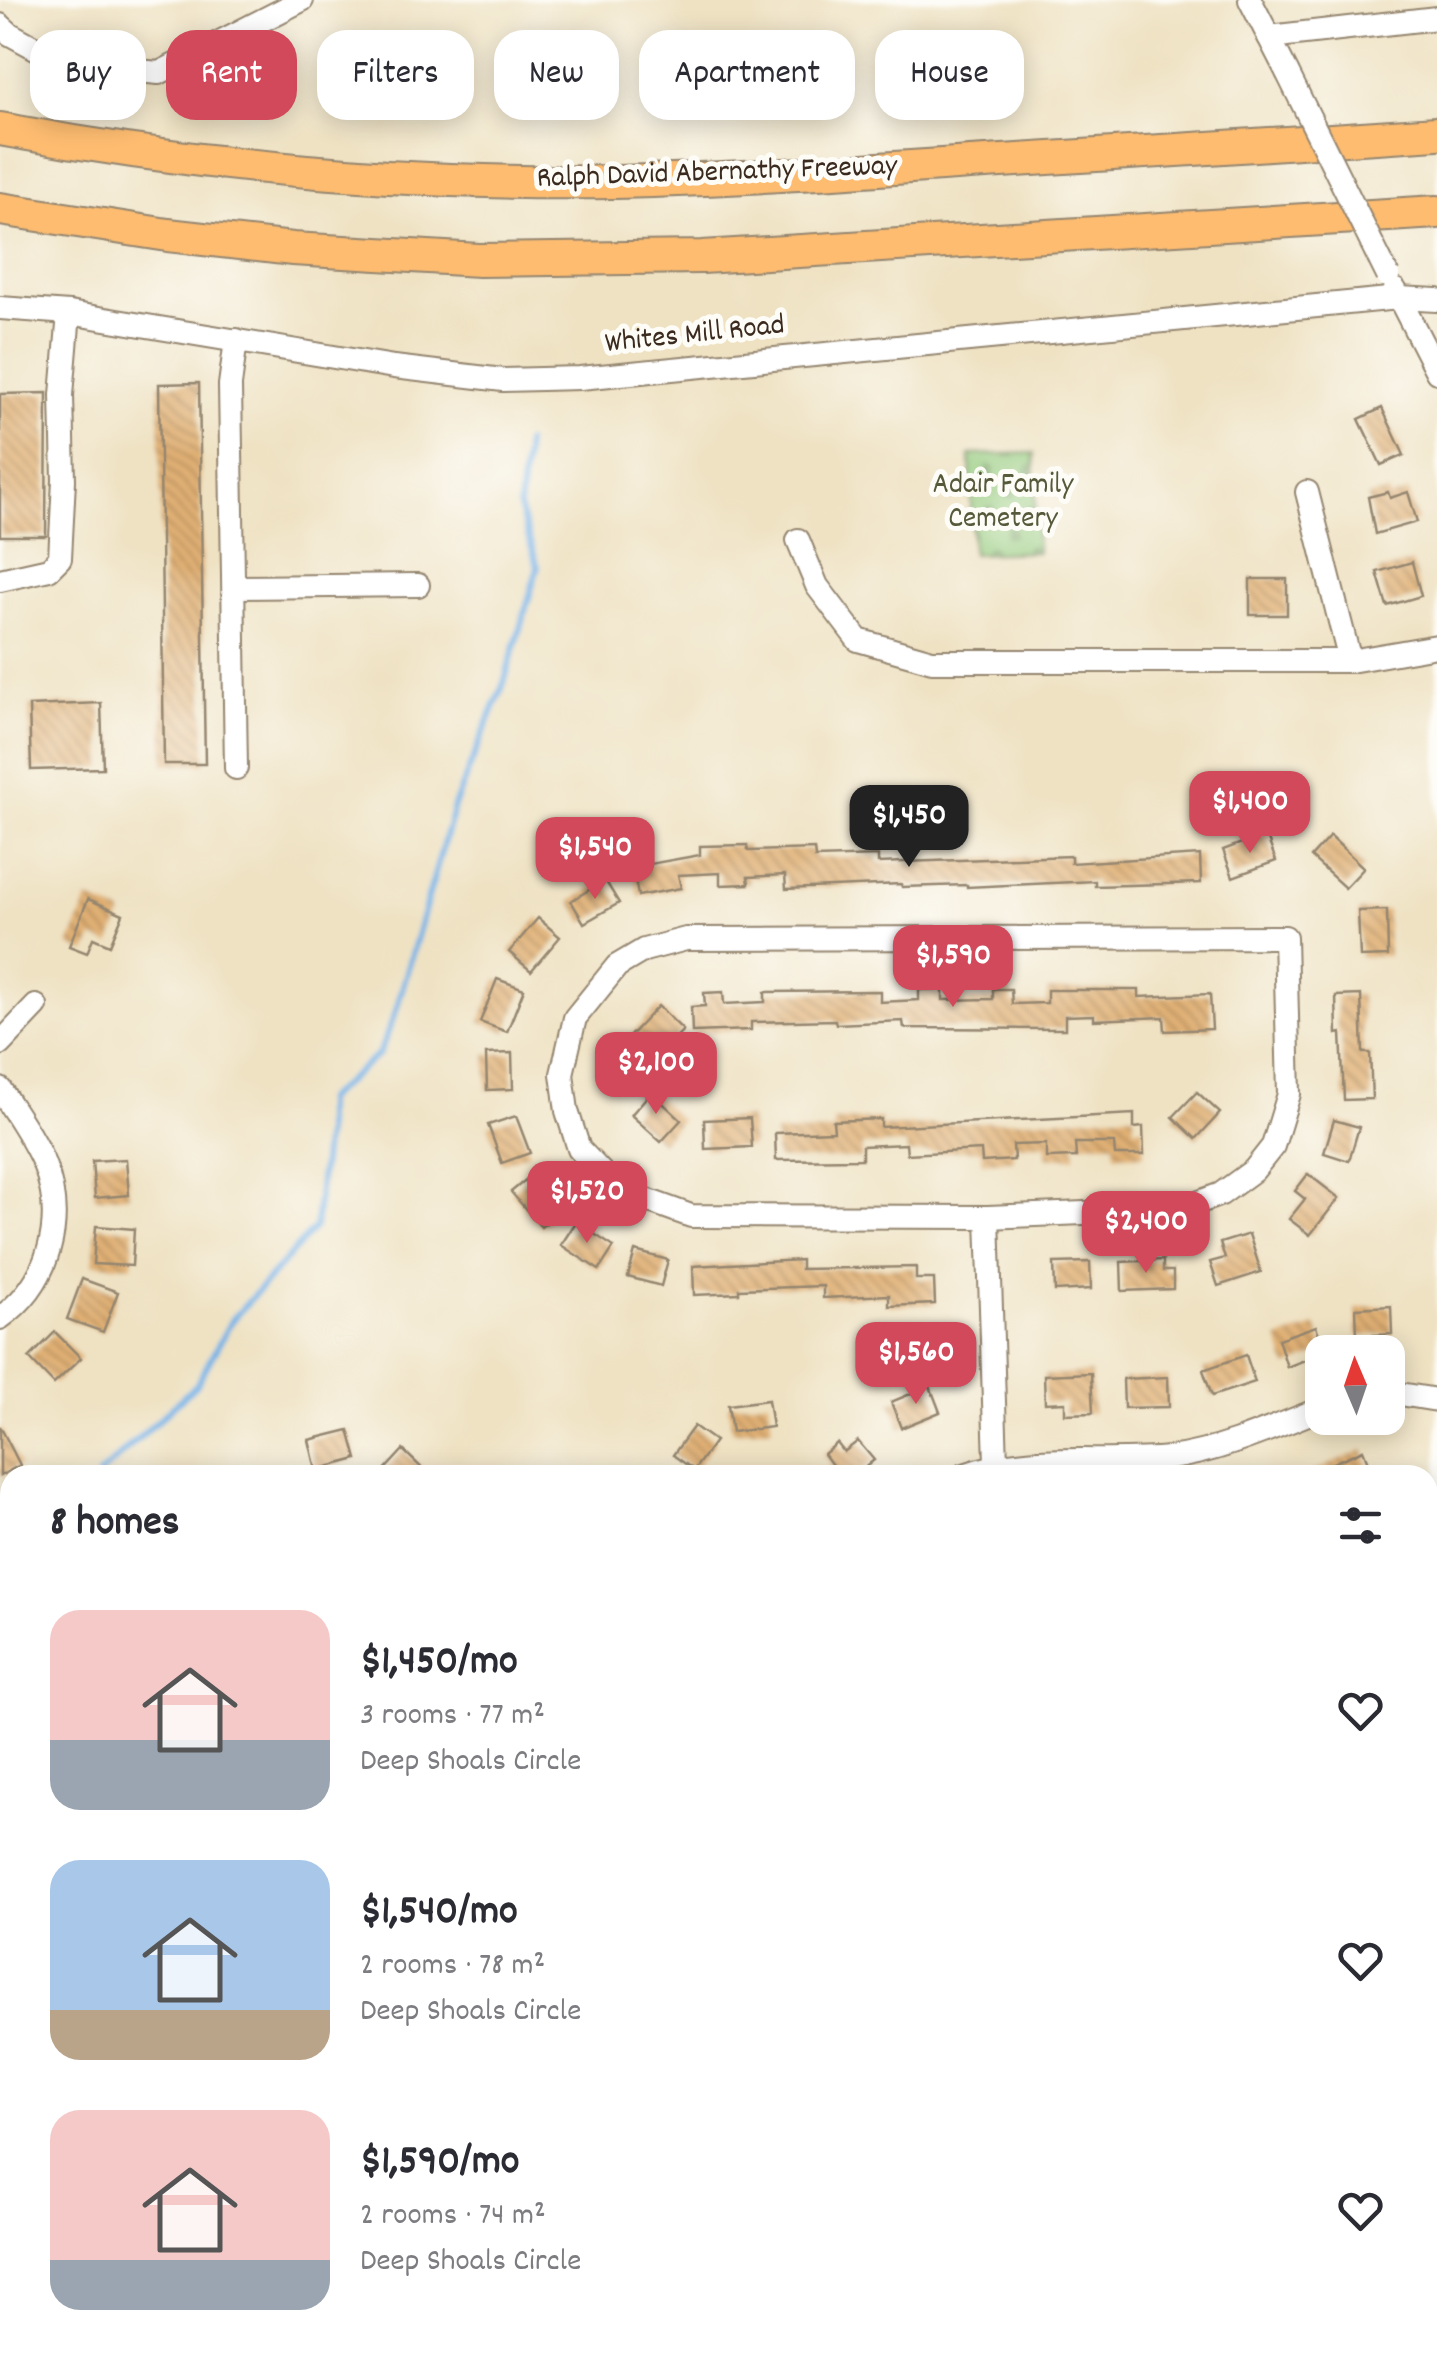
<!DOCTYPE html>
<html lang="en">
<head>
<meta charset="utf-8">
<style>
  :root { --surface:#fff; --page:#f7f7f7; --text:#2b2b33; --muted:#7c7c81; --accent:#d1495b }
  body { margin:0; font-family:Dekko,sans-serif; background:var(--page); color:var(--text); height:100vh; display:flex; flex-direction:column; font-size:38px; white-space:nowrap }
  * { box-sizing:border-box; margin:0 }
  p { font-size:32px; color:var(--muted) }
  .icon { flex:none; width:55px; height:55px; fill:none; stroke:currentColor; stroke-width:2; stroke-linecap:round; stroke-linejoin:round }
  .map { position:relative; flex:1; overflow:hidden }
  .side { position:absolute; left:0px; top:1465px; width:1438px; height:892px; display:flex; flex-direction:column; background:var(--surface); border-radius:30px 30px 0 0; box-shadow:0 5px 25px #0003 }
  .side>* { flex:none }
  .top-card { position:absolute; left:30px; top:30px; width:1378px; height:90px; display:flex; gap:20px }
  .needle { width:65px; rotate:358deg }
  .fabs { position:absolute; left:1305px; top:1335px; display:grid; gap:20px }
  .fabs a { display:grid; place-items:center; width:100px; height:100px; border-radius:20px; background:var(--surface); box-shadow:0 5px 25px #0003; font-size:50px }
  .price { position:absolute; translate:-50% -85px; padding:0 22px; border-radius:20px; background:var(--accent); color:#fff; font-size:32px; line-height:65px; filter:drop-shadow(0 2px 5px #0008) }
  .price::after { content:''; position:absolute; left:50%; top:60px; width:30px; height:22px; margin-left:-15px; background:inherit; clip-path:polygon(0 0,100% 0,50% 100%) }
  .price.active { background:#222; color:#fff }
  ul { padding:0; list-style:none }
  li { display:flex; align-items:center; gap:30px; height:250px; padding:0 50px }
  li span { display:grid; place-items:center; flex:none; width:280px; height:200px; border-radius:30px; color:#555 }
  li>.icon { margin-inline-start:auto }
  span .icon { width:120px; height:120px; fill:#fffc; stroke-width:1 }
  li b { font-size:42px }
  h2 { display:flex; justify-content:space-between; align-items:center; height:120px; padding:0 50px; font-size:42px }
  .pill { padding:0 35px; border-radius:30px; background:var(--surface); box-shadow:0 5px 25px #0003; font-size:35px; line-height:90px }
  .pill.active { background:var(--accent); color:#fff }
  .map>svg:first-child { display:block }
  .cemetery { fill:url(#cemetery-stones); stroke:#687a4e; stroke-width:2.5 }
  .lines { fill:none; stroke-linecap:round; stroke-linejoin:round }
  .stream { stroke:#74b2e7; stroke-width:6 }
  .building { fill:url(#building-back-hatch) }
  .minor-casing { stroke:#958670; stroke-width:26 }
  .major-casing { stroke:#958670; stroke-width:31 }
  .highway-casing { stroke:#958670; stroke-width:36 }
  .minor { stroke:#fff; stroke-width:22 }
  .major { stroke:#fdbc70; stroke-width:28 }
  .highway { stroke:#fdbc70; stroke-width:32 }
  .minor-bridge-casing { stroke:#958670; stroke-width:26; stroke-linecap:butt }
  .minor-bridge { stroke:#fff; stroke-width:22 }
  .labels { text-anchor:middle; dominant-baseline:central; stroke-width:10; stroke-linejoin:round; paint-order:stroke }
  .street-label { font-size:30px; fill:#3b2a1e; stroke:#fdfcf7 }
  .park-label { font-size:30px; fill:#565a3a; stroke:#fdfcf7 }
</style>
</head>
<body>
<div class="map">
<svg width="1437" height="2356" viewBox="0 0 1437 2356">
  <defs>
    <pattern id="cemetery-stones" width="16" height="16" patternUnits="userSpaceOnUse" patternTransform="scale(2.5)"><rect width="16" height="16" fill="#94ca7d"/><path d="M2 7V4a2 2 0 0 1 4 0v3zM10 15v-3a2 2 0 0 1 4 0v3z" fill="#7aa466"/></pattern>
    <pattern id="building-back-hatch" width="6" height="6" patternUnits="userSpaceOnUse" patternTransform="scale(2.5)"><rect width="6" height="6" fill="#e0b074"/><path d="M-1 5l2 2M0 0l6 6M5-1l2 2" fill="none" stroke="#b78f5f"/></pattern>
  </defs>
  <rect width="100%" height="100%" fill="#fdfcf7"/>
  <filter id="ink" filterUnits="userSpaceOnUse"><feTurbulence type="fractalNoise" baseFrequency=".01" numOctaves="2"/><feDisplacementMap in="SourceGraphic" scale="20" xChannelSelector="R" yChannelSelector="G"/><feConvolveMatrix kernelMatrix="1 2 1 2 8 2 1 2 1" color-interpolation-filters="sRGB"/></filter>
  <filter id="wash" filterUnits="userSpaceOnUse"><feTurbulence type="fractalNoise" baseFrequency=".0048" numOctaves="4" result="noise"/><feDisplacementMap in="SourceGraphic" scale="40" xChannelSelector="R" yChannelSelector="G"/><feGaussianBlur stdDeviation="2.25" result="paint"/><feColorMatrix in="noise" values="0 0 0 0 0 0 0 0 0 0 0 0 0 0 0 0 0 1.4 0 .05"/><feComposite in="paint" operator="in"/></filter>
  <g filter="url(#wash)">
    <rect width="100%" height="100%" fill="#efe2c3"/>
    <!-- cemetery -->
    <path class="cemetery" d="M1034,453L1037,552L972,554L970,455Z"/>
    <g class="lines">
      <!-- stream -->
      <g class="stream">
        <path d="M99,1475L197,1384L231,1321L315,1227L325,1133V1100L379,1054L395,1014L454,806L504,683L538,567L519,508L526,443"/>
        <path d="M0,1553L10,1547"/>
      </g>
    </g>
    <g id="blocks">
      <!-- building -->
      <g class="building">
        <path d="M199,383L205,764H164L159,384Z"/>
        <path d="M47,393L46,536H0V394Z"/>
        <path d="M1382,408L1404,455L1381,465L1359,419Z"/>
        <path d="M1388,492L1390,498L1408,492L1417,522L1375,534L1368,497Z"/>
        <path d="M1412,562L1421,596L1387,606L1377,572Z"/>
        <rect x="1250" y="579" width="37" height="36"/>
        <path d="M101,703L103,768L31,770L29,706Z"/>
        <path d="M1266,834L1276,861L1233,877L1223,850Z"/>
        <path d="M1330,836L1364,868L1345,888L1311,857Z"/>
        <path d="M747,845L748,851L814,849L815,858L878,856V863L1071,856V863L1200,855L1201,883L1095,886V881L967,887V885L902,887L901,884L786,889L785,875L748,877L749,884L720,885V873L678,875L681,888L638,896L633,867L700,855V846Z"/>
        <path d="M605,880L619,903L584,923L571,901Z"/>
        <path d="M88,899L123,914L110,945L93,938L87,953L69,946Z"/>
        <path d="M1387,910L1388,956L1360,957L1358,911Z"/>
        <path d="M538,918L560,937L531,971L509,952Z"/>
        <path d="M497,979L524,989L507,1032L480,1022Z"/>
        <path d="M943,989V1000L993,999V989H1011L1012,1004L1047,1003V990H1139V997L1210,994L1212,1029L1165,1031L1164,1017L1094,1020V1015L1065,1016V1029L904,1028L903,1021L836,1024L835,1020L751,1022V1030L692,1032L691,1007L705,1006L704,993L723,992L724,1004L765,1002V992L880,991V1002L919,1000V990Z"/>
        <path d="M1361,995L1363,1053H1370L1372,1099L1344,1100L1341,1033L1337,1034L1336,996Z"/>
        <path d="M658,1006L683,1030L662,1052L656,1047L646,1057L627,1039Z"/>
        <path d="M512,1053L513,1089L487,1090L486,1054Z"/>
        <path d="M651,1092L681,1120L661,1142L631,1115Z"/>
        <path d="M1197,1092L1220,1113L1196,1139L1173,1117Z"/>
        <path d="M1134,1114V1128L1143,1127L1144,1155H1115L1114,1143H1075L1076,1157L1046,1158V1144L1013,1145L1014,1160L982,1162L981,1150L907,1154L906,1144L862,1146V1159L776,1160L775,1133L834,1131L833,1121L881,1119V1127Z"/>
        <path d="M516,1116L530,1153L502,1163L488,1125Z"/>
        <path d="M750,1118L752,1147L705,1149L704,1120Z"/>
        <path d="M1334,1120L1359,1127L1349,1161L1324,1153Z"/>
        <path d="M126,1159L129,1195L95,1198L92,1161Z"/>
        <path d="M534,1173L563,1209L541,1227L511,1192Z"/>
        <path d="M1308,1174L1339,1198L1310,1235L1289,1219L1305,1199L1295,1191Z"/>
        <path d="M576,1222L614,1247L599,1270L561,1245Z"/>
        <path d="M96,1226L134,1229L132,1266L93,1264Z"/>
        <path d="M1249,1234L1261,1272L1218,1286L1210,1262L1225,1258L1220,1243Z"/>
        <path d="M635,1251L668,1260L661,1286L628,1277Z"/>
        <path d="M801,1260V1269L916,1267V1279H934L935,1304L889,1306V1295L823,1298V1286L739,1289V1293L694,1295L693,1266Z"/>
        <path d="M1163,1260V1271H1173V1289L1122,1291L1121,1262Z"/>
        <path d="M1090,1262L1091,1289L1055,1291L1054,1263Z"/>
        <path d="M82,1279L118,1292L103,1332L67,1319Z"/>
        <path d="M1391,1306L1392,1334L1357,1336L1356,1308Z"/>
        <path d="M1316,1326L1325,1352L1287,1367L1278,1339Z"/>
        <path d="M55,1332L81,1358L54,1384L29,1358Z"/>
        <path d="M1246,1355L1255,1382L1212,1396L1203,1370Z"/>
        <path d="M1091,1373L1093,1413L1065,1414V1402L1045,1403L1044,1375Z"/>
        <path d="M1168,1377L1169,1407L1124,1408L1123,1379Z"/>
        <path d="M930,1386L940,1412L901,1428L891,1402Z"/>
        <path d="M768,1400L772,1427L732,1432L728,1405Z"/>
        <path d="M0,1426L20,1465L0,1476Z"/>
        <path d="M694,1426L715,1441L694,1470L673,1455Z"/>
        <path d="M349,1430L357,1459L316,1470L309,1440Z"/>
        <path d="M858,1441L874,1460L856,1475H819L832,1465L824,1454L837,1443L844,1452Z"/>
        <path d="M403,1450L429,1475H380Z"/>
        <path d="M1363,1450L1373,1475H1305Z"/>
      </g>
    </g>
  </g>
  <g filter="url(#ink)">
    <use href="#blocks" fill-opacity="0" stroke="#958670" stroke-width="2.5"/>
    <g class="lines">
      <defs>
        <g id="minor">
          <path d="M1250,0L1287,72"/>
          <path d="M0,25L10,34L43,52L96,67L159,73L302,0"/>
          <path d="M1269,37L1437,18"/>
          <path d="M1395,290L1437,372"/>
          <path d="M0,308L69,313L394,367L503,380L580,378L1399,298L1437,300"/>
          <path d="M1307,492L1350,661"/>
          <path d="M798,540L817,586L858,640L932,661H1350L1437,646"/>
          <path d="M0,580L49,569L60,558L64,480L62,395L69,313"/>
          <path d="M234,587L418,585"/>
          <path d="M236,768L230,385L236,340"/>
          <path d="M1285,937L1289,1094L1273,1146L1254,1170L1221,1194L1181,1209L988,1217L691,1216L633,1195L606,1177L579,1149L567,1111L562,1074L575,1018L617,966L644,950L686,939Z"/>
          <path d="M0,1044L36,1006"/>
          <path d="M0,1089C15,1113 33,1137 44,1164C66,1220 50,1283 0,1318"/>
          <path d="M988,1217L996,1463"/>
          <path d="M1388,1392L1437,1400"/>
          <path d="M964,1475C1029,1451 1101,1465 1169,1458C1219,1452 1275,1427 1322,1408"/>
          <path d="M0,1589L10,1602"/>
          <path d="M1428,1673H1437"/>
          <path d="M0,1901L10,1907"/>
          <path d="M0,1959L10,1940"/>
          <path d="M1428,2030L1437,2028"/>
          <path d="M0,2079L10,2094"/>
          <path d="M338,2348V2356"/>
        </g>
        <g id="major">
          <path d="M1428,2204H1437"/>
          <path d="M0,2280L10,2277"/>
        </g>
        <g id="highway">
          <path d="M0,129C202,167 410,185 616,182C734,179 852,171 970,163C1126,153 1281,144 1437,133"/>
          <path d="M0,209L168,235L293,249L479,260L702,257L1437,212"/>
        </g>
      </defs>
      <!-- minor casing -->
      <use href="#minor" class="minor-casing"/>
      <!-- major casing -->
      <use href="#major" class="major-casing"/>
      <!-- highway casing -->
      <use href="#highway" class="highway-casing"/>
      <!-- minor -->
      <use href="#minor" class="minor"/>
      <!-- major -->
      <use href="#major" class="major"/>
      <!-- highway -->
      <use href="#highway" class="highway"/>
      <defs>
        <path id="minor-bridge" d="M1287,72L1388,276"/>
      </defs>
      <!-- minor-bridge casing -->
      <use href="#minor-bridge" class="minor-bridge-casing"/>
      <!-- minor-bridge -->
      <use href="#minor-bridge" class="minor-bridge"/>
    </g>
  </g>
  <g class="labels">
    <!-- street labels -->
    <g class="street-label">
      <text transform="translate(717 174) rotate(-2)">Ralph David Abernathy Freeway</text>
      <text transform="translate(695 336) rotate(-6)">Whites Mill Road</text>
    </g>
    <!-- park labels -->
    <g class="park-label">
      <text x="1003" y="486">Adair Family<tspan x="1003" dy="34">Cemetery</tspan></text>
    </g>
  </g>
</svg>
<div class="fabs">
<a><svg class="needle" viewBox="-14 -14 28 28"><path d="M0-13l5 13h-10z" fill="#e53935"/><path d="M0 13l5-13h-10z" fill="#7c7c81"/></svg></a>
</div>
<b class="price" style="left:1250px;top:856px">$1,400</b>
<b class="price active" style="left:909px;top:870px">$1,450</b>
<b class="price" style="left:595px;top:902px">$1,540</b>
<b class="price" style="left:953px;top:1010px">$1,590</b>
<b class="price" style="left:656px;top:1117px">$2,100</b>
<b class="price" style="left:587px;top:1246px">$1,520</b>
<b class="price" style="left:1146px;top:1276px">$2,400</b>
<b class="price" style="left:916px;top:1407px">$1,560</b>
<div class="top-card">
<a class="pill">Buy</a>
<a class="pill active">Rent</a>
<a class="pill">Filters</a>
<a class="pill">New</a>
<a class="pill">Apartment</a>
<a class="pill">House</a>
</div>
<section class="side">
<h2>8 homes<svg class="icon" aria-label="filters" viewBox="0 0 24 24"><path d="M4 7h16M4 17h16"/><circle cx="9" cy="7" r="2"/><circle cx="15" cy="17" r="2"/></svg></h2>
<ul>
<li><span style="background:linear-gradient(#f6c9c9 65%,#9aa5b1 0)"><svg class="icon" aria-label="home" viewBox="0 0 24 24"><path d="M3 11l9-7 9 7M6 9v11h12V9"/></svg></span><div><b>$1,450/mo</b><p>3 rooms · 77 m²</p><p>Deep Shoals Circle</p></div><svg class="icon" aria-label="heart" viewBox="0 0 24 24"><path d="M12 20l-8-8c-3-5 5-10 8-4 3-6 11-1 8 4z"/></svg></li>
<li><span style="background:linear-gradient(#a9c7e8 75%,#b9a48a 0)"><svg class="icon" aria-label="home" viewBox="0 0 24 24"><path d="M3 11l9-7 9 7M6 9v11h12V9"/></svg></span><div><b>$1,540/mo</b><p>2 rooms · 78 m²</p><p>Deep Shoals Circle</p></div><svg class="icon" aria-label="heart" viewBox="0 0 24 24"><path d="M12 20l-8-8c-3-5 5-10 8-4 3-6 11-1 8 4z"/></svg></li>
<li><span style="background:linear-gradient(#f6c9c9 75%,#9aa5b1 0)"><svg class="icon" aria-label="home" viewBox="0 0 24 24"><path d="M3 11l9-7 9 7M6 9v11h12V9"/></svg></span><div><b>$1,590/mo</b><p>2 rooms · 74 m²</p><p>Deep Shoals Circle</p></div><svg class="icon" aria-label="heart" viewBox="0 0 24 24"><path d="M12 20l-8-8c-3-5 5-10 8-4 3-6 11-1 8 4z"/></svg></li>
</ul>
</section>
</div>
</body>
</html>
